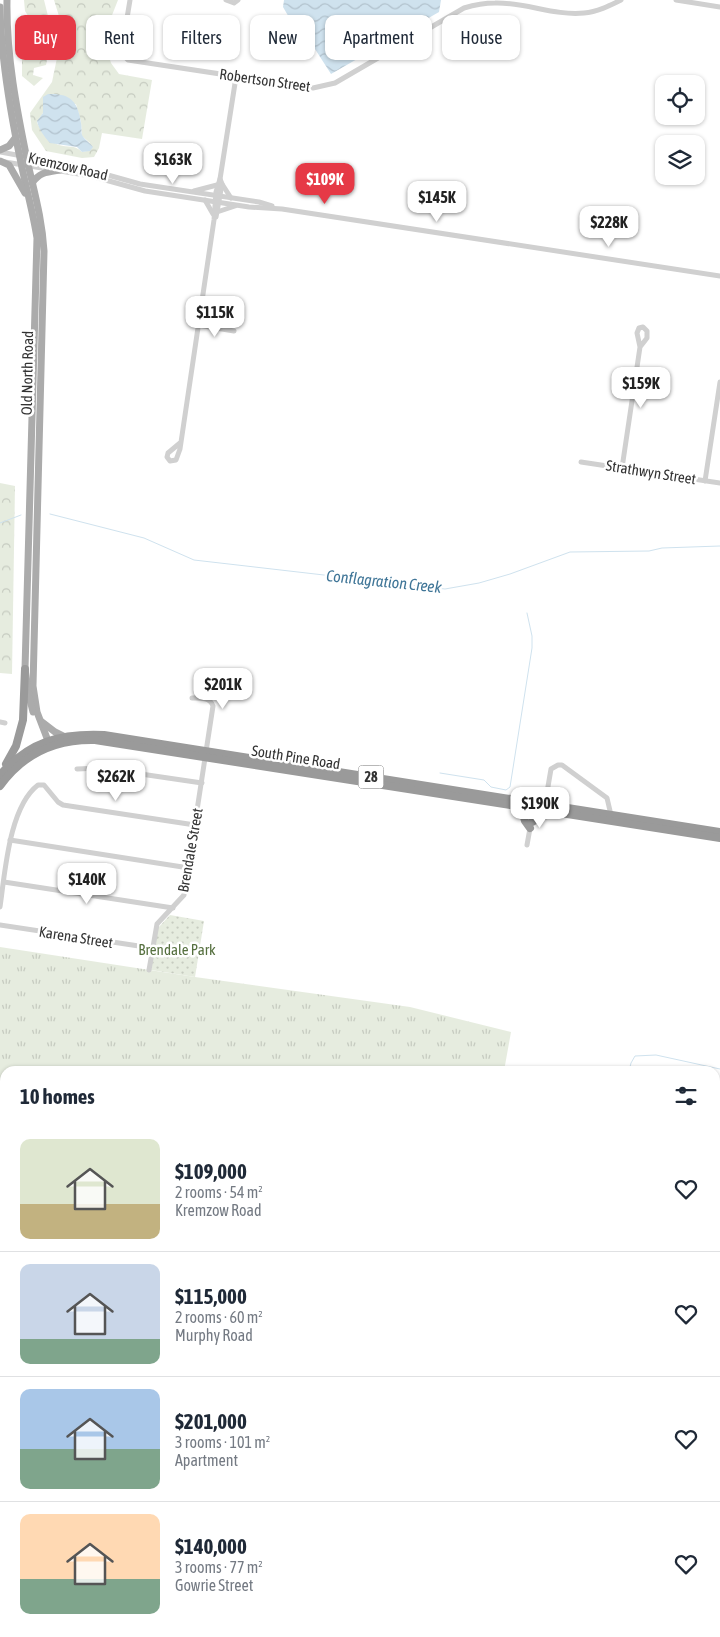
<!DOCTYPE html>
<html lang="en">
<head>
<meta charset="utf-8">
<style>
  :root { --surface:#fff; --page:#f2f2f3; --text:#1f2937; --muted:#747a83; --line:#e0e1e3; --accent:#e63946 }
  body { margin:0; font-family:"Asap Condensed",sans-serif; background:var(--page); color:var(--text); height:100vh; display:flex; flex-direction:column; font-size:19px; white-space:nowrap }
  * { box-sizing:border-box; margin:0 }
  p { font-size:16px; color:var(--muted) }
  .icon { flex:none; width:28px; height:28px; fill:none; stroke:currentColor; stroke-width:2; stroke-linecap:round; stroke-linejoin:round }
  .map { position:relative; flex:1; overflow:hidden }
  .details { position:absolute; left:0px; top:1066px; width:720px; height:571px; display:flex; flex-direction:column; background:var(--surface); border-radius:15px 15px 0 0; box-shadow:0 1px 4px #0004 }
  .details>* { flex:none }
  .hud { position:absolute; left:15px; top:15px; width:690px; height:45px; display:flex; gap:10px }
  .tools { position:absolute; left:655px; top:75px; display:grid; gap:10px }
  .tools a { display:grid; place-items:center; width:50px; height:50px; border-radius:10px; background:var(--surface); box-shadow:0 1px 4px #0004; font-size:25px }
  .price { position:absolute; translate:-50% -42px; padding:0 11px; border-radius:10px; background:#fff; color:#222; font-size:16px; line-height:32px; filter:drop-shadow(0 1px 2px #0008) }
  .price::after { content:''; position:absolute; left:50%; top:30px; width:15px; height:11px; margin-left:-8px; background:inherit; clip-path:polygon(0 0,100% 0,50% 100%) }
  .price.on { background:var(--accent); color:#fff }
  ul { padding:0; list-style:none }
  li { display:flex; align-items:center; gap:15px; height:125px; padding:0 20px }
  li+li { border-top:1px solid var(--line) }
  li span { display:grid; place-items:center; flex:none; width:140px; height:100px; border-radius:10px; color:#555 }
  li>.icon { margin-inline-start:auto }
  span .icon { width:60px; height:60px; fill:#fffc; stroke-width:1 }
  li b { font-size:21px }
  h2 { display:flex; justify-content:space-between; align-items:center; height:60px; padding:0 20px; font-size:21px }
  .tag { padding:0 18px; border-radius:10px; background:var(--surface); box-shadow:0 1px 4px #0004; font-size:18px; line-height:45px }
  .tag.on { background:var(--accent); color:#fff }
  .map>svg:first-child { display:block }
  .grass { fill:url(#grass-tufts) }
  .forest { fill:url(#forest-crowns); fill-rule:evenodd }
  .park { fill:url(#park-dots) }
  .water { fill:url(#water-waves) }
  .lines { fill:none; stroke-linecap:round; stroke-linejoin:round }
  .stream { stroke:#cfe2ee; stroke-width:1 }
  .minor { stroke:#d0d0d0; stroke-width:5 }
  .major { stroke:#ababab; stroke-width:7 }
  .highway { stroke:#9a9a9a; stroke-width:8 }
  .labels { text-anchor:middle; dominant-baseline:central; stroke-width:5; stroke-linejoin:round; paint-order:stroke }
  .shield { fill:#fff; stroke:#707070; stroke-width:1 }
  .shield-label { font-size:14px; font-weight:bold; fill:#333 }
  .street-label { font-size:15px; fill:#333; stroke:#fff }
  .park-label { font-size:15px; fill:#56703f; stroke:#fff }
  .water-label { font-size:16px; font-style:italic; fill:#3f7597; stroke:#fff }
</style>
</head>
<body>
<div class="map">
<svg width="720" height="1637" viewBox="0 0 720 1637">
  <defs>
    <pattern id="grass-tufts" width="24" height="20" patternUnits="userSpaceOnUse" patternTransform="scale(1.25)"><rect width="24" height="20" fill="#e6ecdf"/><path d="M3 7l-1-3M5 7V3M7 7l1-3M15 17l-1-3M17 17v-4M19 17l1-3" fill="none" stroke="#c6cbc0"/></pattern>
    <pattern id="forest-crowns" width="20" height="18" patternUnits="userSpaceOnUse" patternTransform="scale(1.25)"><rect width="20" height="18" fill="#e6ecdf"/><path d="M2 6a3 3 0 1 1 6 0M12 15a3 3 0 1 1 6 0" fill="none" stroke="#c6cbc0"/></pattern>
    <pattern id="park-dots" width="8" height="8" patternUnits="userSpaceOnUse" patternTransform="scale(1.25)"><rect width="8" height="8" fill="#e6ecdf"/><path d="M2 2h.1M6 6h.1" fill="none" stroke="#c6cbc0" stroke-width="1.8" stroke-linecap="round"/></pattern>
    <pattern id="water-waves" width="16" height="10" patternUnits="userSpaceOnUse" patternTransform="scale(1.25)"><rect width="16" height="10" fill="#cfe2ee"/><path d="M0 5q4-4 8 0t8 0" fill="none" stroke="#b2c2cd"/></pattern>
  </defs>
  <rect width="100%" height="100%" fill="#fff"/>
  <!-- grass -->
  <g class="grass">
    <path d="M0,947L195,977L410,1007L511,1032L504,1071H5V1233L0,1234Z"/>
    <path d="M5,1573V1632L53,1633L45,1637H0V1576Z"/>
  </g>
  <!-- forest -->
  <g class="forest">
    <path d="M24,0H44L52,32L46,65L34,68L33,75L43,78L34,86L22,76V48L29,42L36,28L25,11Z"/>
    <path d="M54,0H118L103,38L111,63L119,74L152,80L142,139L102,133L99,148L94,157L82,158L46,151L32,130L30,113L52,82L63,29ZM76,104L81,122L82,136L90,143L87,151L82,152C74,144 68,148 59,145C52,143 39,129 37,122L43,113Z"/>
    <path d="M0,483L15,486L12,674L0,673Z"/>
  </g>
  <!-- park -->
  <g class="park">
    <path d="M170,915L204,921L195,977L151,970L158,928Z"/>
    <path d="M566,1633L663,1632L666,1634L665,1637H564Z"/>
  </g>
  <!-- water -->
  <g class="water">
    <path d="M284,0H441L439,12L331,74L315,49L306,55L297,31L283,7Z"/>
    <path d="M48,94C70,93 78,101 81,123C82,127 81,132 82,135C84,139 90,143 93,147L90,151L82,152L77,147L50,143C44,136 39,130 37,121L43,113V97Z"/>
  </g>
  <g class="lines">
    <!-- stream -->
    <g class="stream">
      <path d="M50,514L144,538L194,560L445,589L479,583L510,574L570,552L649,551L662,548L720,546"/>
      <path d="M0,523L21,515"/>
      <path d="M440,773L484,780L491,787L506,790L510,787L532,648V636L527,613"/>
      <path d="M629,1071L631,1063L635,1056L656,1055L720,1069"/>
      <path d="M715,1558L720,1553"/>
      <path d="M616,1632L619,1637"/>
    </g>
    <!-- minor -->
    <g class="minor">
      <path d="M130,0L122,48L123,55L128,60L313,88L335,83L464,8C474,5 484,3 495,3C525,2 554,16 584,13C597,12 609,6 621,0"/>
      <path d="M226,0L234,3L238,0"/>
      <path d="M676,0L720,7"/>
      <path d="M0,152L72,165L140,184L259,202L272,206"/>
      <path d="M5,162L91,176L145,191L249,207L282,209L720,276"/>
      <path d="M222,184L231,198"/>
      <path d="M194,191L217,185"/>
      <path d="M205,200L213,214"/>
      <path d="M217,212L235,206"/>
      <path d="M216,217L222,184L220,179"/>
      <path d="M198,325L234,331"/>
      <path d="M180,443L168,453L167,457L170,461L176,460L180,449L214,220L216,192L220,179L236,77"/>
      <path d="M581,462L720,483"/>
      <path d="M622,468L640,347L637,333L639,328L643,327L647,331V338L640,347"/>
      <path d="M705,481L720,382"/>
      <path d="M0,722L5,723"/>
      <path d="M77,769L100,768L202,783"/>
      <path d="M545,804L551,769L558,765H562L607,798L611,815"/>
      <path d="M10,840L189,868"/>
      <path d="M527,845L534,806"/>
      <path d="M4,882L173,908"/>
      <path d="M0,907C5,873 9,807 38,785H44L58,802L63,805L195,825"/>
      <path d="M0,925L152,948"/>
      <path d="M149,970L157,924L184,895L213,706C210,697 200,698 192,698"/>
      <path d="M715,1282L720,1283"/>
      <path d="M0,1442L5,1443"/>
      <path d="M470,1637L477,1632"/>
      <path d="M690,1637L693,1632"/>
    </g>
    <!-- major -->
    <g class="major">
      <path d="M7,0C6,55 17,111 28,164C35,195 42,219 44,251L33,686L37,712L50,746"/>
      <path d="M0,7C1,59 10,111 21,163C26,188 33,212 37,238L25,669L29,696L33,712"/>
      <path d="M0,150L9,146L16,137"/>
      <path d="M0,161L9,165L25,193"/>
      <path d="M32,183C40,172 47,172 60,170"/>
      <path d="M42,722L55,732L63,736"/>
    </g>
    <!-- highway -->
    <g class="highway">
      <path d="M6,764L16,746L23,720L25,669"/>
      <path d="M0,775C29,742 60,733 104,735L720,832"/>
      <path d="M0,786C23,754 56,739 95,740L720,838"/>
      <path d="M521,807L525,821L530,828"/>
      <path d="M532,822L540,817L553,813"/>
    </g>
  </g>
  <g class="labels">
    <!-- shield labels -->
    <rect class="shield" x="358.5" y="765.5" width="25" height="23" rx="4"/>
    <g class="shield-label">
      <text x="371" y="777">28</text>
    </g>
    <!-- street labels -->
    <g class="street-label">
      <text transform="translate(265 80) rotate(8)">Robertson Street</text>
      <text transform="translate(68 166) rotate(13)">Kremzow Road</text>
      <text transform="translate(27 373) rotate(-89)">Old North Road</text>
      <text transform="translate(651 472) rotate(9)">Strathwyn Street</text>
      <text transform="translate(296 757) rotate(9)">South Pine Road</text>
      <text transform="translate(190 850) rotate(-80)">Brendale Street</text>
      <text transform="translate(76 937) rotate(9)">Karena Street</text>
    </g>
    <!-- park labels -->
    <g class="park-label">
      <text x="177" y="949">Brendale Park</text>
    </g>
    <!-- water labels -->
    <g class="water-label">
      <text transform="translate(384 581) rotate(6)">Conflagration Creek</text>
    </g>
  </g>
</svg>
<div class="tools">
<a><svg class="icon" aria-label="locate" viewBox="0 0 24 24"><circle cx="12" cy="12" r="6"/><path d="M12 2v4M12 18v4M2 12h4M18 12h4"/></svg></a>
<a><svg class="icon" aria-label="layers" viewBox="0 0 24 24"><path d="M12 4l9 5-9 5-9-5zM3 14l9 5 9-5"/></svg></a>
</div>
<b class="price" style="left:173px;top:185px">$163K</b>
<b class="price on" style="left:325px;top:205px">$109K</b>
<b class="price" style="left:437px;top:223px">$145K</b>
<b class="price" style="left:609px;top:248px">$228K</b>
<b class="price" style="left:215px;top:338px">$115K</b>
<b class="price" style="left:641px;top:409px">$159K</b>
<b class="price" style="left:223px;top:710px">$201K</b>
<b class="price" style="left:116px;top:802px">$262K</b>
<b class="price" style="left:540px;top:829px">$190K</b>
<b class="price" style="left:87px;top:905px">$140K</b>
<div class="hud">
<a class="tag on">Buy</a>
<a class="tag">Rent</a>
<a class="tag">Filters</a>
<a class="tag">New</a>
<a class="tag">Apartment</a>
<a class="tag">House</a>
</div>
<section class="details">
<h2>10 homes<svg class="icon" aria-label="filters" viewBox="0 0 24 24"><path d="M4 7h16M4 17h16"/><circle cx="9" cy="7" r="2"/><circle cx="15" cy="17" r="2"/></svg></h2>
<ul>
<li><span style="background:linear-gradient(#dfe7d0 65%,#c2b280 0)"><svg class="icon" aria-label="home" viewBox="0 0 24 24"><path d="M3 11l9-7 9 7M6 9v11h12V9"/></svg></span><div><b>$109,000</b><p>2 rooms · 54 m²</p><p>Kremzow Road</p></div><svg class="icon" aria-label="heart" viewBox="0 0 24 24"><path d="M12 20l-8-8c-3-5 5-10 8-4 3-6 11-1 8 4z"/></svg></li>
<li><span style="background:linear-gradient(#c9d6e8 75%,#7fa58c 0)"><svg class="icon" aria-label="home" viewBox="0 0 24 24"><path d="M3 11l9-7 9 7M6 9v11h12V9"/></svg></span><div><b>$115,000</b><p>2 rooms · 60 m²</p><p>Murphy Road</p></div><svg class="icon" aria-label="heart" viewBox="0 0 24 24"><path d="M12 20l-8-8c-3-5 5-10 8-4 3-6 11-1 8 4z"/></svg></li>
<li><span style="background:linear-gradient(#a9c7e8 60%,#7fa58c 0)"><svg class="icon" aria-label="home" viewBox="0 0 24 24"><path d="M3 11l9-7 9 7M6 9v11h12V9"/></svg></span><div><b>$201,000</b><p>3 rooms · 101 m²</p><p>Apartment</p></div><svg class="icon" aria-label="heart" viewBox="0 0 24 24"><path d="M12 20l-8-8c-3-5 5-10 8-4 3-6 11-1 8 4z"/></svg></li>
<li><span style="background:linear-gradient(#ffd9b3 65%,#7fa58c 0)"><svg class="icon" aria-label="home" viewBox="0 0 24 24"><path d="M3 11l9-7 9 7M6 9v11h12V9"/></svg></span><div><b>$140,000</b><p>3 rooms · 77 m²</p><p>Gowrie Street</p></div><svg class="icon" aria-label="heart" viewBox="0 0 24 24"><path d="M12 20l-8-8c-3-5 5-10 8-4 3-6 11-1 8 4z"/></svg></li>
</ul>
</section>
</div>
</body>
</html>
